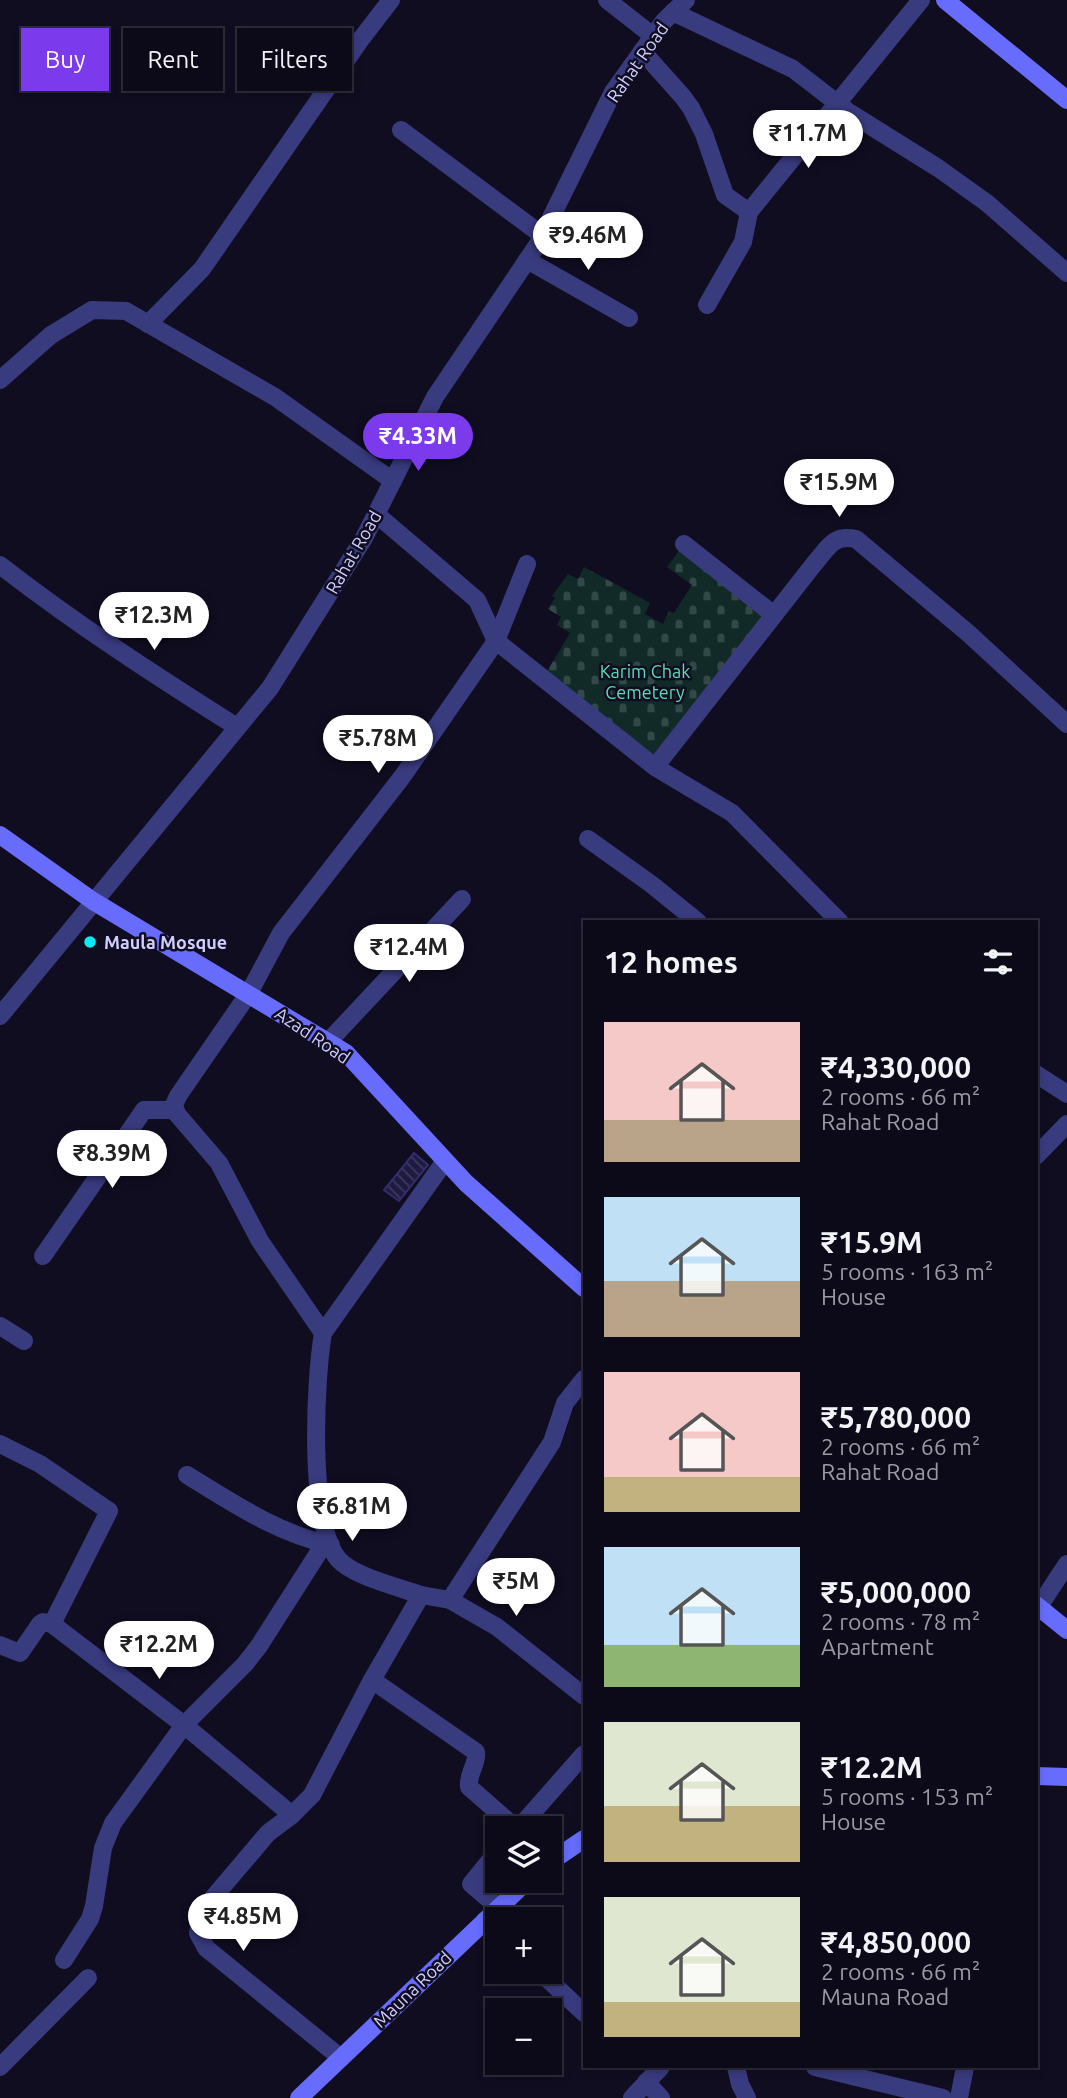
<!DOCTYPE html>
<html lang="en">
<head>
<meta charset="utf-8">
<style>
  :root { --surface:#0c0a19; --page:#1a1826; --text:#f1f3f6; --muted:#9a9aa2; --line:#2c2b38; --accent:#7c3aed }
  body { margin:0; font-family:Ubuntu,sans-serif; background:var(--page); color:var(--text); height:100vh; display:flex; flex-direction:column; font-size:26px; white-space:nowrap }
  * { box-sizing:border-box; margin:0 }
  p { font-size:23px; color:var(--muted) }
  .icon { flex:none; width:38px; height:38px; fill:none; stroke:currentColor; stroke-width:2; stroke-linecap:round; stroke-linejoin:round }
  .map { position:relative; flex:1; overflow:hidden }
  .sheet { position:absolute; left:583px; top:920px; width:455px; height:1148px; display:flex; flex-direction:column; background:var(--surface); border-radius:0px; box-shadow:0 4px 10px #0003,0 0 0 2px var(--line) }
  .sheet>* { flex:none }
  .banner { position:absolute; left:21px; top:28px; width:457px; height:63px; display:flex; gap:14px }
  .buttons { position:absolute; left:485px; top:1816px; display:grid; gap:14px }
  .buttons a { display:grid; place-items:center; width:77px; height:77px; border-radius:0px; background:var(--surface); box-shadow:0 4px 10px #0003,0 0 0 2px var(--line); font-size:35px }
  .price { position:absolute; translate:-50% -60px; padding:0 16px; border-radius:24px; background:#fff; color:#222; font-size:23px; line-height:46px; filter:drop-shadow(0 2px 4px #0008) }
  .price::after { content:''; position:absolute; left:50%; top:42px; width:21px; height:16px; margin-left:-10px; background:inherit; clip-path:polygon(0 0,100% 0,50% 100%) }
  .price.active { background:var(--accent); color:#fff }
  ul { padding:0; list-style:none }
  li { display:flex; align-items:center; gap:21px; height:175px; padding:0 21px }
  li span { display:grid; place-items:center; flex:none; width:196px; height:140px; border-radius:0px; color:#555 }
  li>.icon { margin-inline-start:auto }
  span .icon { width:84px; height:84px; fill:#fffc; stroke-width:1 }
  li b { font-size:30px }
  h2 { display:flex; justify-content:space-between; align-items:center; height:84px; padding:0 21px; font-size:30px }
  .tag { padding:0 24px; border-radius:0px; background:var(--surface); box-shadow:0 4px 10px #0003,0 0 0 2px var(--line); font-size:24px; line-height:63px }
  .tag.active { background:var(--accent); color:#fff }
  .map>svg:first-child { display:block }
  .cemetery { fill:url(#cemetery-stones) }
  .building { fill:url(#building-back-hatch); stroke:#352c6d; stroke-width:2 }
  .lines { fill:none; stroke-linecap:round; stroke-linejoin:round }
  .street { stroke:#393b7f; stroke-width:18 }
  .secondary { stroke:#676cfc; stroke-width:18 }
  .poi-dot { fill:#05eaf3; stroke:#100d21; stroke-width:2.5 }
  .labels { text-anchor:middle; dominant-baseline:central; stroke-width:5; stroke-linejoin:round; paint-order:stroke }
  .street-label { font-size:18px; fill:#d0cefe; stroke:#100d21 }
  .park-label { font-size:18px; fill:#5cdcb4; stroke:#100d21 }
  .poi-label { font-size:18px; font-weight:bold; fill:#d0cefe; stroke:#100d21; text-anchor:start }
</style>
</head>
<body>
<div class="map">
<svg width="1067" height="2098" viewBox="0 0 1067 2098">
  <defs>
    <pattern id="cemetery-stones" width="16" height="16" patternUnits="userSpaceOnUse" patternTransform="scale(1.75)"><rect width="16" height="16" fill="#112a28"/><path d="M2 7V4a2 2 0 0 1 4 0v3zM10 15v-3a2 2 0 0 1 4 0v3z" fill="#334848"/></pattern>
    <pattern id="building-back-hatch" width="6" height="6" patternUnits="userSpaceOnUse" patternTransform="scale(1.75)"><rect width="6" height="6" fill="#1f1a41"/><path d="M-1 5l2 2M0 0l6 6M5-1l2 2" fill="none" stroke="#3e3a5e"/></pattern>
  </defs>
  <rect width="100%" height="100%" fill="#100d21"/>
  <!-- cemetery -->
  <path class="cemetery" d="M684,544L774,615L655,767L543,678L570,633L557,625L561,617L548,609L555,598L552,596L568,574L578,579L584,567L650,603L645,614L663,624L669,611L674,613L692,585L667,567Z"/>
  <!-- building -->
  <path class="building" d="M414,1153L428,1165L399,1201L384,1190Z"/>
  <g class="lines">
    <!-- street -->
    <g class="street">
      <path d="M607,0L653,36"/>
      <path d="M673,12L793,69L850,113L938,168L987,203L1067,273"/>
      <path d="M642,51L683,97L691,108L704,134L725,195L749,212"/>
      <path d="M401,130L542,235"/>
      <path d="M527,260L629,318"/>
      <path d="M707,305L743,242L749,212L921,0"/>
      <path d="M148,324L202,269L361,39L391,0"/>
      <path d="M0,380L51,335L92,310L126,311L275,397L393,481"/>
      <path d="M376,514L477,600L496,641L655,767L732,813L840,922"/>
      <path d="M684,544L774,615"/>
      <path d="M0,565C76,624 156,676 237,727"/>
      <path d="M655,767L814,564C828,548 833,534 856,539L968,633L1067,724"/>
      <path d="M588,839L651,884L698,922"/>
      <path d="M0,1016L270,688L364,538L435,397L538,244L613,92L664,21L686,0"/>
      <path d="M328,1042L462,899"/>
      <path d="M1036,1074L1067,1094"/>
      <path d="M1036,1156L1067,1124"/>
      <path d="M43,1256L144,1110H174"/>
      <path d="M0,1326L24,1341"/>
      <path d="M323,1333L260,1241L219,1163L177,1114L174,1105L178,1096L249,993L281,933L402,777L496,641L527,564"/>
      <path d="M0,1444L40,1464L109,1511L52,1624"/>
      <path d="M187,1475C233,1503 278,1534 331,1545"/>
      <path d="M421,1595L450,1600L497,1627L584,1696"/>
      <path d="M450,1600L552,1442L565,1403L584,1379"/>
      <path d="M1036,1611L1067,1564"/>
      <path d="M0,1645L20,1653L40,1624L43,1622L52,1624L184,1725L292,1815"/>
      <path d="M372,1680L476,1752C478,1764 467,1774 469,1787L517,1829"/>
      <path d="M518,1829L584,1754"/>
      <path d="M497,1852L471,1884L499,1908"/>
      <path d="M485,1920L497,1932"/>
      <path d="M64,1960L90,1919L94,1906L103,1848L113,1823L184,1725L245,1664L259,1646L324,1544"/>
      <path d="M540,1972L584,2013"/>
      <path d="M341,2058L206,1948L198,1933L203,1913L212,1899L268,1833L292,1815L312,1795L372,1680L421,1595C399,1587 354,1577 338,1559C308,1522 315,1380 323,1333L445,1161"/>
      <path d="M0,2067L88,1978"/>
      <path d="M736,2067L740,2084L747,2098"/>
      <path d="M815,2067L943,2098"/>
      <path d="M646,2082L661,2098"/>
      <path d="M632,2098L661,2067"/>
      <path d="M959,2098L965,2067"/>
    </g>
    <!-- secondary -->
    <g class="secondary">
      <path d="M945,0L1067,100"/>
      <path d="M0,835L93,901L346,1053L466,1183L584,1288"/>
      <path d="M1036,1605L1067,1630"/>
      <path d="M1036,1776L1067,1777"/>
      <path d="M550,1862L584,1839"/>
      <path d="M299,2098L527,1881"/>
    </g>
  </g>
  <!-- markers -->
  <circle class="poi-dot" cx="90" cy="942" r="7"/>
  <g class="labels">
    <!-- street labels -->
    <g class="street-label">
      <text transform="translate(637 62) rotate(-55)">Rahat Road</text>
      <text transform="translate(353 552) rotate(-60)">Rahat Road</text>
      <text transform="translate(313 1035) rotate(34)">Azad Road</text>
      <text transform="translate(412 1989) rotate(-44)">Mauna Road</text>
    </g>
    <!-- park labels -->
    <g class="park-label">
      <text x="645" y="671">Karim Chak<tspan x="645" dy="21">Cemetery</tspan></text>
    </g>
    <!-- poi labels -->
    <g class="poi-label">
      <text x="104" y="942">Maula Mosque</text>
    </g>
  </g>
</svg>
<div class="buttons">
<a><svg class="icon" aria-label="layers" viewBox="0 0 24 24"><path d="M12 4l9 5-9 5-9-5zM3 14l9 5 9-5"/></svg></a>
<a>+</a>
<a>−</a>
</div>
<b class="price" style="left:808px;top:170px">₹11.7M</b>
<b class="price" style="left:588px;top:272px">₹9.46M</b>
<b class="price active" style="left:418px;top:473px">₹4.33M</b>
<b class="price" style="left:839px;top:519px">₹15.9M</b>
<b class="price" style="left:154px;top:652px">₹12.3M</b>
<b class="price" style="left:378px;top:775px">₹5.78M</b>
<b class="price" style="left:409px;top:984px">₹12.4M</b>
<b class="price" style="left:112px;top:1190px">₹8.39M</b>
<b class="price" style="left:352px;top:1543px">₹6.81M</b>
<b class="price" style="left:516px;top:1618px">₹5M</b>
<b class="price" style="left:159px;top:1681px">₹12.2M</b>
<b class="price" style="left:243px;top:1953px">₹4.85M</b>
<div class="banner">
<a class="tag active">Buy</a>
<a class="tag">Rent</a>
<a class="tag">Filters</a>
</div>
<section class="sheet">
<h2>12 homes<svg class="icon" aria-label="filters" viewBox="0 0 24 24"><path d="M4 7h16M4 17h16"/><circle cx="9" cy="7" r="2"/><circle cx="15" cy="17" r="2"/></svg></h2>
<ul>
<li><span style="background:linear-gradient(#f6c9c9 70%,#b9a48a 0)"><svg class="icon" aria-label="home" viewBox="0 0 24 24"><path d="M3 11l9-7 9 7M6 9v11h12V9"/></svg></span><div><b>₹4,330,000</b><p>2 rooms · 66 m²</p><p>Rahat Road</p></div></li>
<li><span style="background:linear-gradient(#bfe0f5 60%,#b9a48a 0)"><svg class="icon" aria-label="home" viewBox="0 0 24 24"><path d="M3 11l9-7 9 7M6 9v11h12V9"/></svg></span><div><b>₹15.9M</b><p>5 rooms · 163 m²</p><p>House</p></div></li>
<li><span style="background:linear-gradient(#f6c9c9 75%,#c2b280 0)"><svg class="icon" aria-label="home" viewBox="0 0 24 24"><path d="M3 11l9-7 9 7M6 9v11h12V9"/></svg></span><div><b>₹5,780,000</b><p>2 rooms · 66 m²</p><p>Rahat Road</p></div></li>
<li><span style="background:linear-gradient(#bfe0f5 70%,#8fb573 0)"><svg class="icon" aria-label="home" viewBox="0 0 24 24"><path d="M3 11l9-7 9 7M6 9v11h12V9"/></svg></span><div><b>₹5,000,000</b><p>2 rooms · 78 m²</p><p>Apartment</p></div></li>
<li><span style="background:linear-gradient(#dfe7d0 60%,#c2b280 0)"><svg class="icon" aria-label="home" viewBox="0 0 24 24"><path d="M3 11l9-7 9 7M6 9v11h12V9"/></svg></span><div><b>₹12.2M</b><p>5 rooms · 153 m²</p><p>House</p></div></li>
<li><span style="background:linear-gradient(#dfe7d0 75%,#c2b280 0)"><svg class="icon" aria-label="home" viewBox="0 0 24 24"><path d="M3 11l9-7 9 7M6 9v11h12V9"/></svg></span><div><b>₹4,850,000</b><p>2 rooms · 66 m²</p><p>Mauna Road</p></div></li>
</ul>
</section>
</div>
</body>
</html>
